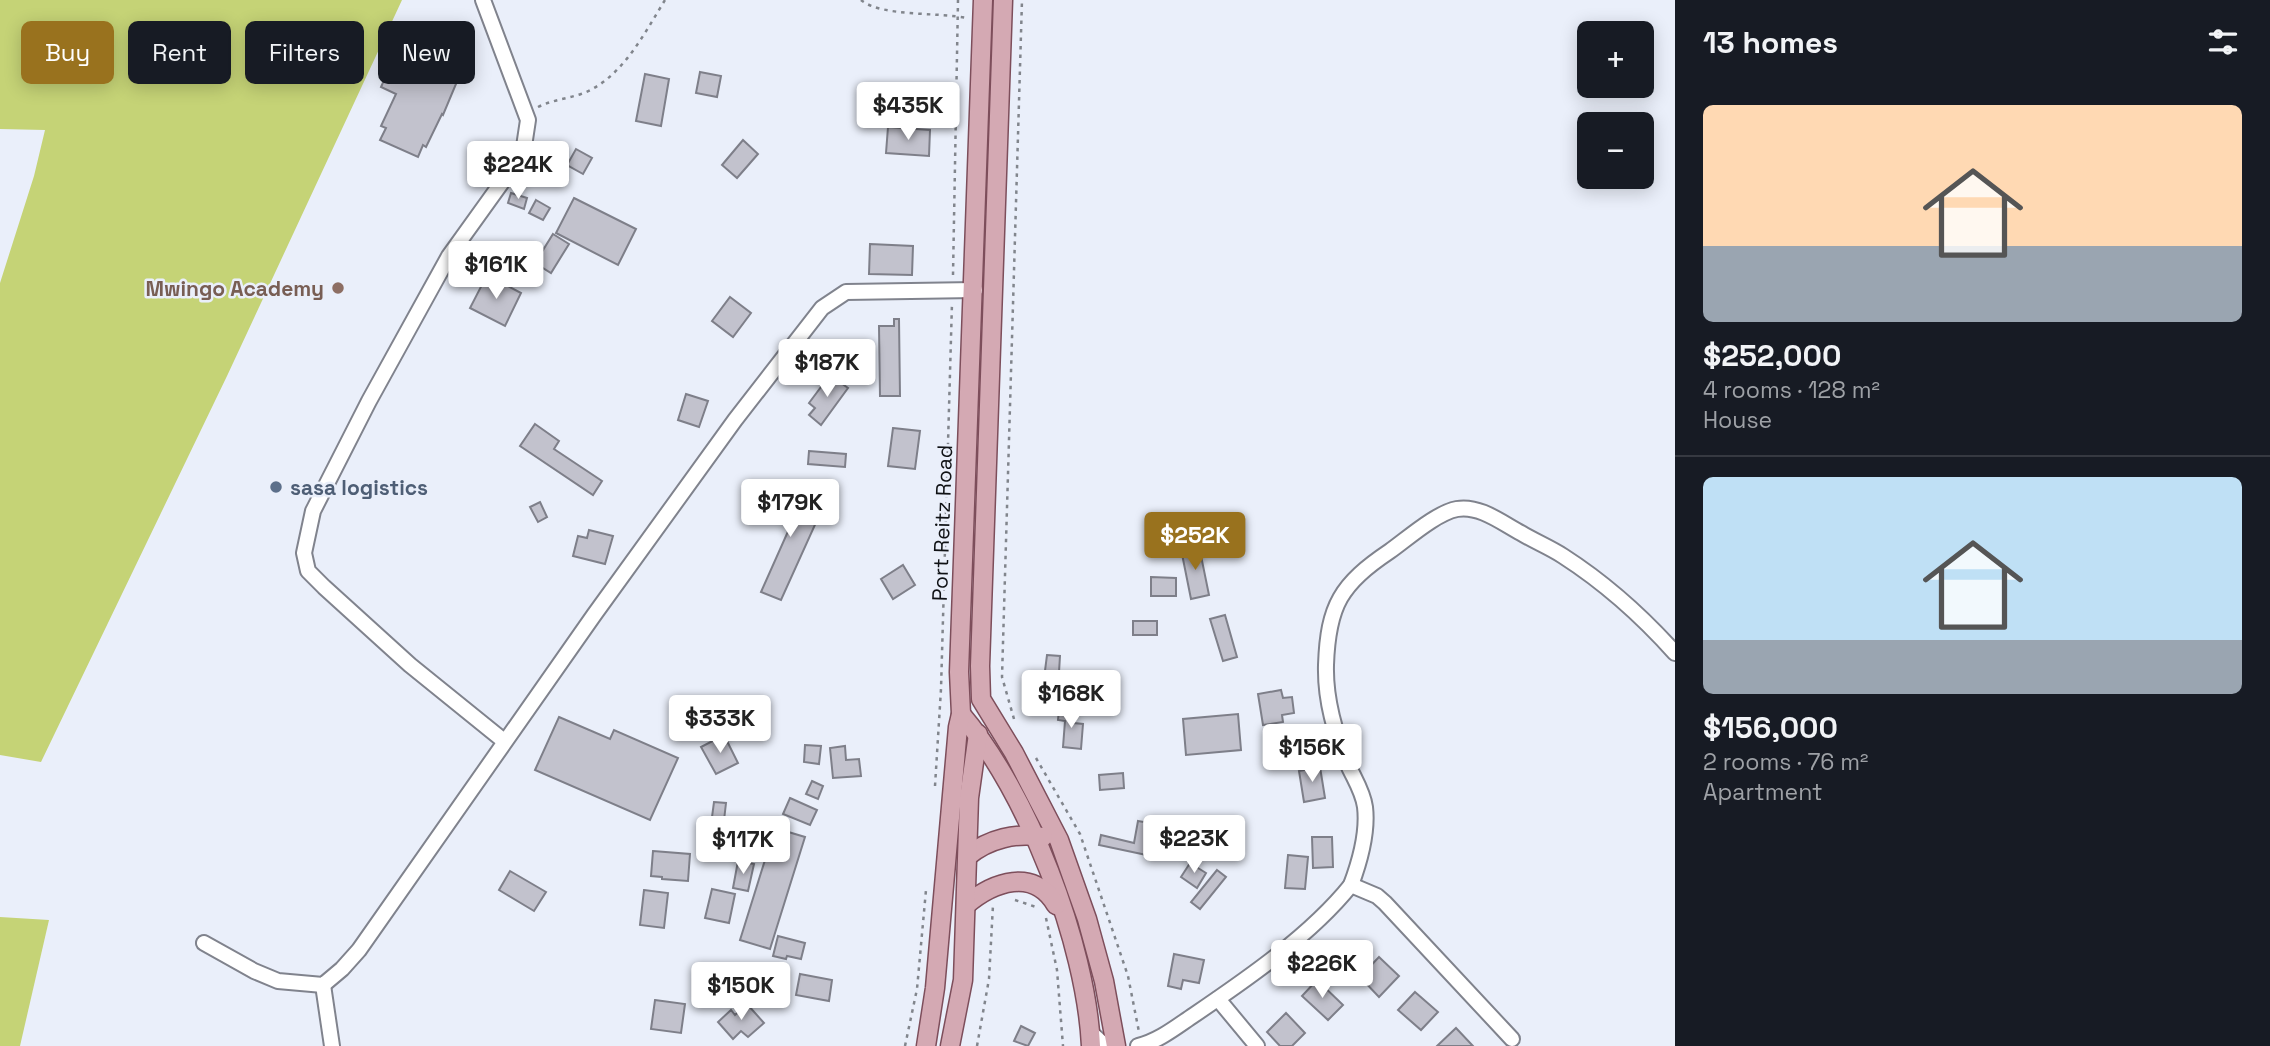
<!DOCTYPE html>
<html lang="en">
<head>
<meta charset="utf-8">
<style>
  :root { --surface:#171b24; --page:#242831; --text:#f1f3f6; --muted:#9ea1a6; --line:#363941; --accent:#99721e }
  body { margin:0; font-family:"Space Grotesk",sans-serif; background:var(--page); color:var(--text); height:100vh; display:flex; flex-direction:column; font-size:26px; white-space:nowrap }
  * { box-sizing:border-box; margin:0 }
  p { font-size:23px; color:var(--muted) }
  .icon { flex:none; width:38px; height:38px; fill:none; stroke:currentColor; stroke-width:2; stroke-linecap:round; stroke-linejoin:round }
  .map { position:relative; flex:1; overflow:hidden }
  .side { display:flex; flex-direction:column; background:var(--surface); width:595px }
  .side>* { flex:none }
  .banner { position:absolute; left:21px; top:21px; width:665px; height:63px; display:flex; gap:14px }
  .controls { position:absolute; left:1577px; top:21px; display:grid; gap:14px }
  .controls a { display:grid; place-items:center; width:77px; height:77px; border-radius:10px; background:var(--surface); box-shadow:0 4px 18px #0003; font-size:35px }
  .price { position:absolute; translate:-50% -60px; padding:0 16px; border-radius:7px; background:#fff; color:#222; font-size:23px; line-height:46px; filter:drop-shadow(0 2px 4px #0008) }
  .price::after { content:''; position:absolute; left:50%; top:42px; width:21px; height:16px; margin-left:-10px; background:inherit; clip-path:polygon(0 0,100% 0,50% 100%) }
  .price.on { background:var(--accent); color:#fff }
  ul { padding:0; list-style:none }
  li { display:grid; align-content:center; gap:14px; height:371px; padding:0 28px }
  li+li { border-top:2px solid var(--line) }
  li span { display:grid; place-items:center; height:217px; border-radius:10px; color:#555 }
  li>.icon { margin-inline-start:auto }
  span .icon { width:126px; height:126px; fill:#fffc; stroke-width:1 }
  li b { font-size:30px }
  h2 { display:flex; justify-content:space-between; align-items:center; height:84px; padding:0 28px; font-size:30px }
  .pill { padding:0 24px; border-radius:10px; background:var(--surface); box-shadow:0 4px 18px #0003; font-size:24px; line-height:63px }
  .pill.on { background:var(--accent); color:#fff }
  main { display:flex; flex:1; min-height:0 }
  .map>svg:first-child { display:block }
  .green { fill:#c5d376 }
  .building { fill:#c2c2cd; stroke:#7e7f89; stroke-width:2 }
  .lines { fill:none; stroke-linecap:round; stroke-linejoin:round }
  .minor-casing { stroke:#80838d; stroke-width:18 }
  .major-casing { stroke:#7d4e5b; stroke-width:21 }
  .path { stroke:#81858c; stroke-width:2.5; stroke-dasharray:3.5 5; stroke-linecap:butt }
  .minor { stroke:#fff; stroke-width:14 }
  .major { stroke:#d4a9b3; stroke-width:18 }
  .education-dot { fill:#8d6e63; stroke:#eaeffa; stroke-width:2.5 }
  .service-dot { fill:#5c6f8a; stroke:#eaeffa; stroke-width:2.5 }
  .labels { text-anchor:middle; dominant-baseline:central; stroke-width:5; stroke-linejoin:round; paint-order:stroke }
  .education-label { font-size:21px; font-weight:bold; fill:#785e54; stroke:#eaeffa; text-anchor:end }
  .service-label { font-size:21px; font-weight:bold; fill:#4e5e75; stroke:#eaeffa; text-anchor:start }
  .street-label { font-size:21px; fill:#101215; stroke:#eaeffa }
</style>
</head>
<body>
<main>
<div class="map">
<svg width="1675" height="1046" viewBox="0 0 1675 1046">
  <rect width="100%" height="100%" fill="#eaeffa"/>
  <!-- green -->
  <g class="green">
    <path d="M0,0H402L227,376L41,762L0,755V283L34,176L45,130L0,129Z"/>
    <path d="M0,917L49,920L20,1046H0Z"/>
  </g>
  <!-- building -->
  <g class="building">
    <path d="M430,26L468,43L461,58L466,60L443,115L442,114L426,147L423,145L418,157L380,140L386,128L381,126L396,94L381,87L392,62L407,69L421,39L424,41Z"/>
    <path d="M700,72L721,76L717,97L696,93Z"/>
    <path d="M645,74L669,79L661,126L636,121Z"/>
    <path d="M888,127L930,130L929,156L886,153Z"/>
    <path d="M743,140L758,154L737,178L722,165Z"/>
    <path d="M576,149L592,158L583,174L567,165Z"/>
    <path d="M511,193L527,198L524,209L508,203Z"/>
    <path d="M574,198L636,229L618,265L556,233Z"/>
    <path d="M536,200L550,208L543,220L529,213Z"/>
    <path d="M553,234L569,244L551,273L535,263Z"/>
    <path d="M870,244L913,246L912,275L869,274Z"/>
    <path d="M487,275L521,293L505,326L470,308Z"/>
    <path d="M730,297L751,313L733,337L712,321Z"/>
    <path d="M894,319H899L900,396H880L879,326H894Z"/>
    <path d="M830,375L848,388L821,425L809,415L815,408L809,403Z"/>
    <path d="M686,394L708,401L699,427L678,420Z"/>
    <path d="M535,424L559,441L554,449L602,481L593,495L520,446Z"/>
    <path d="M893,428L920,431L915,469L888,466Z"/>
    <path d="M809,451L846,454L845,467L808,464Z"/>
    <path d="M776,486L823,507L781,600L761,592L794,518L767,506Z"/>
    <path d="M540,502L547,517L538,522L530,507Z"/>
    <path d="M589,530L613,536L605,564L573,556L578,536L587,538Z"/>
    <path d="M1199,546L1209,595L1191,599L1181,549Z"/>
    <path d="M903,565L915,585L893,599L881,579Z"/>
    <path d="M1151,577L1176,578V596H1151Z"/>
    <path d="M1225,615L1237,657L1223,661L1210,619Z"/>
    <rect x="1133" y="621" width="24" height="14"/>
    <path d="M1047,655L1060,656L1059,672L1076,674L1073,697L1042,694Z"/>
    <path d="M1086,674L1108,679L1105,697L1082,693Z"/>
    <path d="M1281,690L1283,698L1292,697L1294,713L1282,715L1283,722L1263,725L1258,694Z"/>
    <path d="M1059,710L1075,711L1074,723L1083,724L1081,749L1063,747L1065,721L1058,720Z"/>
    <path d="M1238,714L1241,750L1186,755L1183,719Z"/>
    <path d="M559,717L610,739L614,730L678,758L650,820L535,770Z"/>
    <path d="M724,735L738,763L716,774L701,747Z"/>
    <path d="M805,745L821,746L819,764L804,762Z"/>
    <path d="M845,746L846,760L859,759L861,776L833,778L830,748Z"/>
    <path d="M1320,767L1325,798L1304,802L1299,771Z"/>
    <path d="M1123,773L1124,788L1100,790L1099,775Z"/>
    <path d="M812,781L823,786L818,799L806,794Z"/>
    <path d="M790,798L817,810L810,825L783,814Z"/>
    <path d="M714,802L726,803L723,829L734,830L732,850L708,847Z"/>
    <path d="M1138,821L1161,825L1156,857L1099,845L1101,835L1134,843Z"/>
    <path d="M775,828L805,837L770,949L740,940Z"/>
    <path d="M1312,837H1332L1333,867L1313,868Z"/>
    <path d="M653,851L690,854L688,881L662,879V877L651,876Z"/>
    <path d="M1288,855L1308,857L1305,889L1285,888Z"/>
    <path d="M738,861L754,864L748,891L733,888Z"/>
    <path d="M1190,863L1206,873L1197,888L1181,877Z"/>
    <path d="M1217,870L1226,877L1200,909L1191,902Z"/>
    <path d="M510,871L546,892L534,911L499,890Z"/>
    <path d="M712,889L735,894L729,923L705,918Z"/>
    <path d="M644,890L668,893L664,928L640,925Z"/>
    <path d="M778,936L805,943L801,959L787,956L786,959L773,956Z"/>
    <path d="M1174,954L1204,960L1199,983L1183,980L1181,989L1168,986Z"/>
    <path d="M1379,957L1399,976L1379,997L1360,977Z"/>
    <path d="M800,974L832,980L829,1001L796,995Z"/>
    <path d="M1317,980L1343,1005L1328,1020L1302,996Z"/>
    <path d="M1415,992L1438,1012L1421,1030L1398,1010Z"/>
    <path d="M655,1000L685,1004L681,1033L651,1029Z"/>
    <path d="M747,1004L764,1023L748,1037L741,1031L733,1039L718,1022L731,1010L735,1015Z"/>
    <path d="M1286,1013L1305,1033L1292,1046H1280L1267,1032Z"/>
    <path d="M1021,1026L1035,1033L1028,1046L1014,1041Z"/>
    <path d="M1456,1028L1473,1046H1437Z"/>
  </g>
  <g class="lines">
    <defs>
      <g id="minor">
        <path d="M483,0L528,120L523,153L449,256L369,401L313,511L304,553L308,571L324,587L410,665L504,741"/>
        <path d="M1351,885C1360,861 1368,832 1365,807C1363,792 1355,780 1349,767C1335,734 1325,701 1326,665C1328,605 1341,584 1390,551C1407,539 1436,513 1457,509C1480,505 1502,523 1521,533C1534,541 1549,547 1563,556C1605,583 1641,615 1675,653"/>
        <path d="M204,943L254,971L278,981L323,985L342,969L359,950L594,615L735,420L822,308L846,292L975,290"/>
        <path d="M323,985L332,1046"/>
        <path d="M1218,999L1257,1046"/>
        <path d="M1090,1032L1103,1044L1113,1046"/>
        <path d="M1138,1046C1159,1041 1176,1027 1194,1015C1247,979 1311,935 1351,885L1377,896L1385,903L1512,1039"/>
      </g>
      <g id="major">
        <path d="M1003,0L980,666L981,699L1014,753L1059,840L1087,919L1104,981L1116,1046"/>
        <path d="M961,714C1028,793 1086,943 1091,1046"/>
        <path d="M968,856C988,839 1017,832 1043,837"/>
        <path d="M966,905C993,882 1034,867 1056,905"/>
        <path d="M926,1046L935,988L958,727L961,714L959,672L983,0"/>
        <path d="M950,1046L963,980L969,798L978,734"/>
      </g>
    </defs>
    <!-- minor casing -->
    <use href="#minor" class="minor-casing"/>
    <!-- major casing -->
    <use href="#major" class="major-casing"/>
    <!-- path -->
    <g class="path">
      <path d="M861,0C881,17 939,12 967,18"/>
      <path d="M538,107C552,100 566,99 581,94C621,80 644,34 665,0"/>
      <path d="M953,275L958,0"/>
      <path d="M1014,719L1002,677L1022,0"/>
      <path d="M1036,758L1080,834L1128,976L1139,1032"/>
      <path d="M935,786L941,689L952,303"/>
      <path d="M1015,900L1039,908"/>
      <path d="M1046,918L1057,970L1063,1046"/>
      <path d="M905,1046L917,989L926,890"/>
      <path d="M977,1046L989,979L993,905"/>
    </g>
    <!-- minor -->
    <use href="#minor" class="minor"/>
    <!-- major -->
    <use href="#major" class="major"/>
  </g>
  <!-- markers -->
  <circle class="education-dot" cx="338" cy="288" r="7"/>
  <circle class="service-dot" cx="276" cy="487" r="7"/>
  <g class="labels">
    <!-- education labels -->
    <g class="education-label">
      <text x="324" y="288">Mwingo Academy</text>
    </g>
    <!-- service labels -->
    <g class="service-label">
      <text x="290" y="487">sasa logistics</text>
    </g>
    <!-- street labels -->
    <g class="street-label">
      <text transform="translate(942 523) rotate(-88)">Port Reitz Road</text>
    </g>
  </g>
</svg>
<div class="controls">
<a>+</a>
<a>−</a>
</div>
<b class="price" style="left:908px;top:142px">$435K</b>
<b class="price" style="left:518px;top:201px">$224K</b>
<b class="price" style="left:496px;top:301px">$161K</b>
<b class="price" style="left:827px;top:399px">$187K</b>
<b class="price" style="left:790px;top:539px">$179K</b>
<b class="price on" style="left:1195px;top:572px">$252K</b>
<b class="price" style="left:1071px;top:730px">$168K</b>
<b class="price" style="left:720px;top:755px">$333K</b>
<b class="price" style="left:1312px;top:784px">$156K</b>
<b class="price" style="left:1194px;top:875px">$223K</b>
<b class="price" style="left:743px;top:876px">$117K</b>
<b class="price" style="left:1322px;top:1000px">$226K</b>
<b class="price" style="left:741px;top:1022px">$150K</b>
<div class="banner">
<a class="pill on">Buy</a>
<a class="pill">Rent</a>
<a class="pill">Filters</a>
<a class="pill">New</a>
</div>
</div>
<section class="side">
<h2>13 homes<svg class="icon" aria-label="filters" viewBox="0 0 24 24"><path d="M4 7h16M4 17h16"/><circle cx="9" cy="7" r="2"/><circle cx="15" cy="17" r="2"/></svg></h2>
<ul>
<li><span style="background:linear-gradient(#ffd9b3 65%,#9aa5b1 0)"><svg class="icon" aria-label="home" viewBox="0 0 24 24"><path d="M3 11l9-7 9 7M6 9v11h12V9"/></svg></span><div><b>$252,000</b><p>4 rooms · 128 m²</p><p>House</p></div></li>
<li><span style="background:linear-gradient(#bfe0f5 75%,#9aa5b1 0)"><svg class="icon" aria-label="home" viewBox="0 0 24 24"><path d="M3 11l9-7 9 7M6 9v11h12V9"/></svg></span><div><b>$156,000</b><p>2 rooms · 76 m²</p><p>Apartment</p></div></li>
</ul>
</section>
</main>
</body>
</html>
